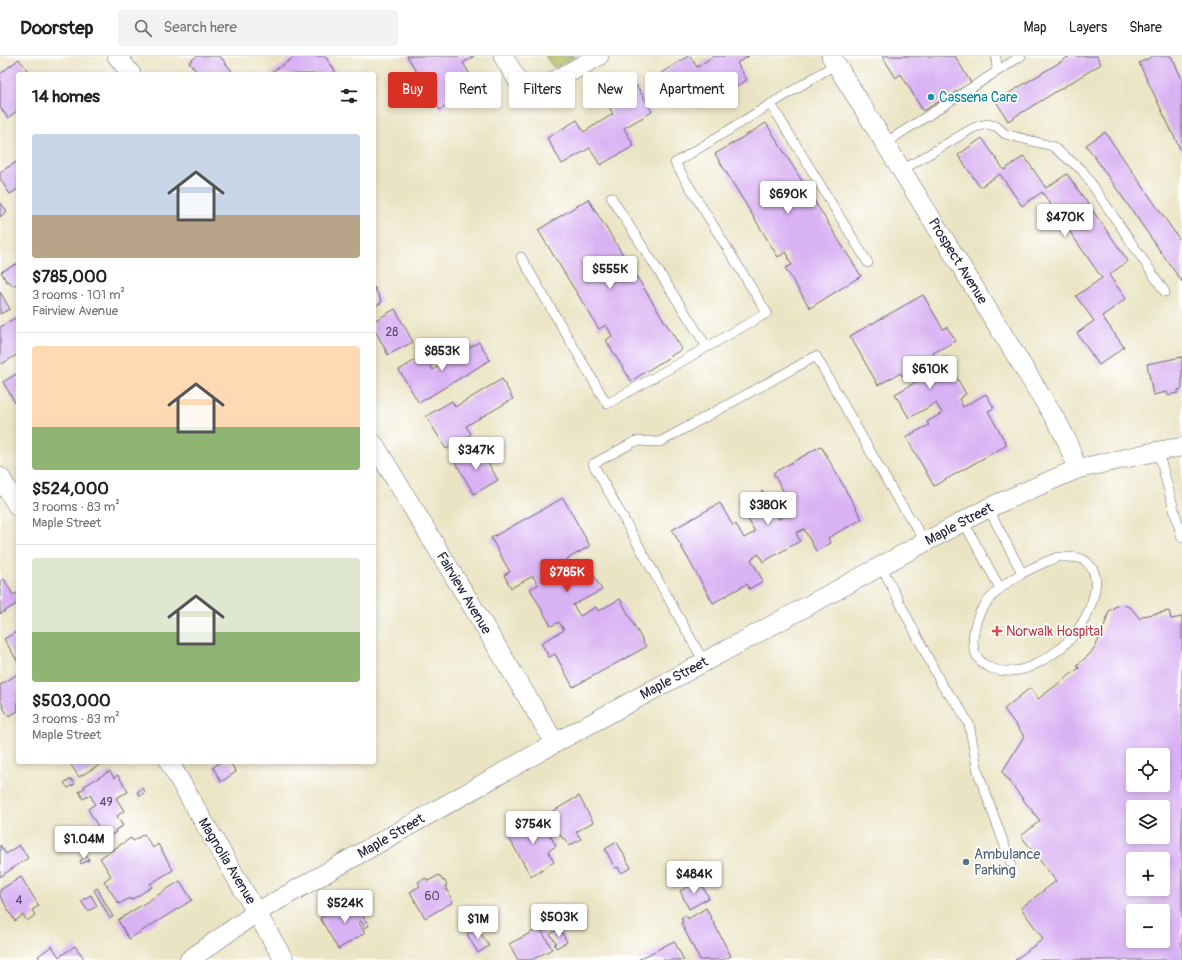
<!DOCTYPE html>
<html lang="en">
<head>
<meta charset="utf-8">
<style>
  :root { --surface:#fff; --page:#f2f2f2; --text:#202124; --muted:#757577; --line:#e0e0e0; --accent:#d93025 }
  body { margin:0; font-family:Pangolin,sans-serif; background:var(--page); color:var(--text); height:100vh; display:flex; flex-direction:column; font-size:15px; white-space:nowrap }
  * { box-sizing:border-box; margin:0 }
  p { font-size:13px; color:var(--muted) }
  .icon { flex:none; width:22px; height:22px; fill:none; stroke:currentColor; stroke-width:2; stroke-linecap:round; stroke-linejoin:round }
  .map { position:relative; flex:1; overflow:hidden }
  .drawer { position:absolute; left:16px; top:16px; width:360px; height:692px; display:flex; flex-direction:column; background:var(--surface); border-radius:4px; box-shadow:0 2px 6px #0003 }
  .drawer>* { flex:none }
  .banner { position:absolute; left:388px; top:16px; width:380px; height:36px; display:flex; gap:8px }
  .buttons { position:absolute; left:1126px; top:692px; display:grid; gap:8px }
  .buttons a { display:grid; place-items:center; width:44px; height:44px; border-radius:4px; background:var(--surface); box-shadow:0 2px 6px #0003; font-size:20px }
  .price { position:absolute; translate:-50% -34px; padding:0 9px; border-radius:4px; background:#fff; color:#222; font-size:13px; line-height:26px; filter:drop-shadow(0 1px 2px #0008) }
  .price::after { content:''; position:absolute; left:50%; top:24px; width:12px; height:9px; margin-left:-6px; background:inherit; clip-path:polygon(0 0,100% 0,50% 100%) }
  .price.selected { background:var(--accent); color:#fff }
  ul { padding:0; list-style:none }
  li { display:grid; align-content:center; gap:8px; height:212px; padding:0 16px }
  li+li { border-top:1px solid var(--line) }
  li span { display:grid; place-items:center; height:124px; border-radius:4px; color:#555 }
  li>.icon { margin-inline-start:auto }
  span .icon { width:72px; height:72px; fill:#fffc; stroke-width:1 }
  li b { font-size:17px }
  h2 { display:flex; justify-content:space-between; align-items:center; height:48px; padding:0 16px; font-size:17px }
  .chip { padding:0 14px; border-radius:4px; background:var(--surface); box-shadow:0 2px 6px #0003; font-size:14px; line-height:36px }
  .chip.selected { background:var(--accent); color:#fff }
  header { display:flex; align-items:center; gap:24px; box-sizing:border-box; height:56px; padding:0 20px; background:var(--surface); border-bottom:1px solid var(--line) }
  header strong { font-size:19px }
  nav { display:flex; gap:22px; margin-inline-start:auto; font-size:14px }
  .search { width:280px; height:36px; background:var(--page); display:flex; align-items:center; gap:10px; box-sizing:border-box; padding:0 14px; border-radius:4px; color:var(--muted); font-size:15px }
  .map>svg:first-child { display:block }
  .green { fill:#b1c164; stroke:#6a7250 }
  .building { fill:#d9b2f3; fill-rule:evenodd }
  .lines { fill:none; stroke-linecap:round; stroke-linejoin:round }
  .service-casing { stroke:#68666b; stroke-width:10 }
  .minor-casing { stroke:#68666b; stroke-width:20 }
  .service { stroke:#fff; stroke-width:9 }
  .minor { stroke:#fff; stroke-width:19 }
  .culture-dot { fill:#0f9aa8; stroke:#fff; stroke-width:1.5 }
  .health-dot { fill:#e0444e; stroke:#fff; stroke-width:1.5 }
  .service-dot { fill:#5c6f8a; stroke:#fff; stroke-width:1.5 }
  .labels { text-anchor:middle; dominant-baseline:central; stroke-width:3.5; stroke-linejoin:round; paint-order:stroke }
  .number-label { font-size:12px; fill:#504669 }
  .culture-label { font-size:14px; fill:#0d838f; stroke:#fff; text-anchor:start }
  .street-label { font-size:14px; fill:#22223b; stroke:#fff }
  .health-label { font-size:14px; fill:#be3a42; stroke:#fff; text-anchor:start }
  .service-label { font-size:14px; fill:#4e5e75; stroke:#fff; text-anchor:start }
</style>
</head>
<body>
<header>
<strong>Doorstep</strong>
<div class="search"><svg class="icon" aria-label="search" viewBox="0 0 24 24"><circle cx="10" cy="10" r="6"/><path d="M15 15l6 6"/></svg>Search here</div>
<nav><a>Map</a><a>Layers</a><a>Share</a></nav>
</header>
<div class="map">
<svg width="1182" height="904" viewBox="0 0 1182 904">
  <rect width="100%" height="100%" fill="#fff"/>
  <filter id="ink" filterUnits="userSpaceOnUse"><feTurbulence type="fractalNoise" baseFrequency=".025" numOctaves="2"/><feDisplacementMap in="SourceGraphic" scale="8" xChannelSelector="R" yChannelSelector="G"/><feConvolveMatrix kernelMatrix="1 2 1 2 8 2 1 2 1" color-interpolation-filters="sRGB"/></filter>
  <filter id="wash" filterUnits="userSpaceOnUse"><feTurbulence type="fractalNoise" baseFrequency=".012" numOctaves="4" result="noise"/><feDisplacementMap in="SourceGraphic" scale="16" xChannelSelector="R" yChannelSelector="G"/><feGaussianBlur stdDeviation="0.9" result="paint"/><feColorMatrix in="noise" values="0 0 0 0 0 0 0 0 0 0 0 0 0 0 0 0 0 1.4 0 .05"/><feComposite in="paint" operator="in"/></filter>
  <g filter="url(#wash)">
    <rect width="100%" height="100%" fill="#ebe4c4"/>
    <!-- green -->
    <path class="green" d="M545,0H576L554,12Z"/>
    <g id="blocks">
      <!-- building -->
      <g class="building">
        <path d="M197,0H220L234,18H198L189,6Z"/>
        <path d="M296,0H325L337,18H269Z"/>
        <path d="M407,0H474L463,7L478,31L440,54Z"/>
        <path d="M688,0H690L697,11L714,0H749L737,7L747,24L714,44L703,26L676,42L661,17Z"/>
        <path d="M882,0H955L971,27L923,55L901,18L896,22Z"/>
        <path d="M1070,0H1097L1101,8L1008,65L996,45Z"/>
        <path d="M1153,0H1171L1182,23V97L1139,7Z"/>
        <path d="M19,3L30,18L33,16L35,18H18V54L8,62L0,51V18Z"/>
        <path d="M637,30L652,56L624,72L634,90L600,109L590,92L562,108L547,82L577,64L584,76L613,58L607,47Z"/>
        <path d="M766,67L861,220L810,252L785,212L792,209L788,202L789,201L786,196L778,201L715,98Z"/>
        <path d="M1105,76L1182,187V226L1086,89Z"/>
        <path d="M982,82L1004,114L1024,100L1046,132L1067,118L1128,205L1109,219L1126,243L1102,260L1124,291L1099,309L1077,277L1094,265L1076,240L1102,222L1042,136L1022,150L1000,118L980,131L958,99Z"/>
        <path d="M18,105V133L10,138L0,123V116Z"/>
        <path d="M588,143L682,293L631,325L606,284L612,280L609,274L606,269L599,273L538,174Z"/>
        <path d="M0,146L7,155L0,161Z"/>
        <path d="M18,207V227L12,230L9,225L7,226L1,216Z"/>
        <path d="M374,231L382,246L374,251Z"/>
        <path d="M0,236L10,253L0,258Z"/>
        <path d="M923,239L943,273L947,271L956,285L933,297L938,305L945,301L966,338L959,343L963,351L986,338L994,352L988,355L1007,389L934,430L906,381L929,369L927,366L942,357L936,347L909,362L895,338L923,322L917,311L902,320L901,317L878,329L850,280Z"/>
        <path d="M395,253L413,286L388,299L374,272V265Z"/>
        <path d="M18,260V298L2,308L0,305V271Z"/>
        <path d="M479,286L490,304L419,347L399,314L424,299L433,314Z"/>
        <path d="M1182,301V333L1178,334V337L1168,339L1167,336L1153,339L1147,308Z"/>
        <path d="M18,317V352L3,326Z"/>
        <path d="M502,323L513,343L466,370L471,378L446,393L426,360L452,345L455,351Z"/>
        <path d="M821,390L862,463L828,482L831,487L816,495L804,473L796,477L800,485L763,506L759,498L751,503L763,525L749,533L747,528L713,547L672,474L720,447L733,470L736,468L744,482L755,476L740,448L763,435L779,463L791,457L782,442L786,440L773,417Z"/>
        <path d="M479,392L498,424L474,438L455,406Z"/>
        <path d="M563,442L590,490L567,503L568,506L555,514L560,525L588,509L602,534L573,549L580,560L596,551L598,555L620,543L646,591L573,631L555,598L549,601L541,587L564,574L559,566L551,570L530,533L538,529L533,520L511,532L504,519L510,516L491,482Z"/>
        <path d="M4,523L13,539L17,537L18,540V547L0,558V525Z"/>
        <path d="M1124,549L1131,552L1140,563L1143,560L1169,555L1171,563L1182,561V904H1015L1043,883L1021,852L1056,825L1021,780L1040,765L1002,716L1024,680L1004,653L1030,632L1038,643L1079,612L1077,609L1090,598L1096,589L1102,577L1109,555L1116,550ZM1133,699H1163V729H1133ZM1133,751H1163V781H1133ZM1133,803H1163V833H1133ZM1133,855H1163V885H1133Z"/>
        <path d="M18,575V606L4,583Z"/>
        <path d="M18,618V655L9,660L2,650L3,649L0,644V629Z"/>
        <path d="M69,706H104L79,721Z"/>
        <path d="M221,706H230L236,716L221,726L213,711Z"/>
        <path d="M110,715L114,722L118,719L128,736L116,742L124,755L117,760L123,770L115,774L116,776L111,779L110,777L104,781L88,753L95,748L90,739L83,743L79,735L85,732L84,730Z"/>
        <path d="M71,723L75,728L68,732L64,727Z"/>
        <path d="M143,732L145,736L140,740L137,736Z"/>
        <path d="M579,740L593,766L576,776L581,783L569,790L565,782L563,783L548,758Z"/>
        <path d="M539,760L556,790L548,795L554,806L531,820L507,779Z"/>
        <path d="M144,778L153,792L158,788L173,814L150,828L152,831L131,844L130,842L119,848L104,825L111,820L100,802L131,782L133,785Z"/>
        <path d="M617,786L631,812L621,817L618,811L615,812L605,793Z"/>
        <path d="M0,789L6,798L19,789L28,802L0,821Z"/>
        <path d="M87,800L89,804L81,808L80,805Z"/>
        <path d="M439,819L443,825L444,824L447,829L445,830L453,846L425,862L410,836L420,830L418,826L426,822L428,825Z"/>
        <path d="M21,821L39,850L32,854L35,859L27,865L23,859L15,865L0,840V834Z"/>
        <path d="M180,825L192,844L129,883L118,864Z"/>
        <path d="M700,825L709,842L689,853L680,835Z"/>
        <path d="M97,832L113,861L110,862L94,834Z"/>
        <path d="M91,839L97,850L88,855L81,845Z"/>
        <path d="M354,845L369,870L365,872L361,865L359,867L365,877L338,893L320,862L347,847L348,848Z"/>
        <path d="M706,852L731,900L723,904H700L681,867L683,866L681,862L686,859L688,863Z"/>
        <path d="M477,871L489,890L478,897L467,878Z"/>
        <path d="M540,872L552,893L532,904H518L509,888Z"/>
        <path d="M560,873L567,886L556,892L554,889L556,887L550,878Z"/>
        <path d="M674,885L684,904H638Z"/>
        <path d="M52,890L59,901L75,890L85,904H41L38,900Z"/>
      </g>
    </g>
  </g>
  <g filter="url(#ink)">
    <use href="#blocks" fill-opacity="0" stroke="#68666b" stroke-width="1"/>
    <g class="lines">
      <defs>
        <g id="service">
          <path d="M996,0L997,15"/>
          <path d="M771,48L868,207"/>
          <path d="M885,87L1021,0"/>
          <path d="M902,114L973,72L986,68L996,70L1005,78L1052,90L1082,114L1165,236"/>
          <path d="M611,141L707,291"/>
          <path d="M521,201L607,348L767,257L675,107L836,8"/>
          <path d="M1158,395L1182,482"/>
          <path d="M988,452L1022,517"/>
          <path d="M963,465L1000,532"/>
          <path d="M1058,501C1066,501 1075,500 1082,503C1109,517 1089,559 1076,576C1065,591 1050,601 1034,609C1006,623 967,614 974,576C975,570 977,562 980,556C998,527 1027,513 1058,501Z"/>
          <path d="M881,510L943,631L958,649L969,668L978,716L1011,807"/>
          <path d="M704,606L593,408L636,385L660,386L816,300L895,439L926,486"/>
        </g>
        <g id="minor">
          <path d="M117,0L131,18"/>
          <path d="M503,0L527,40L599,0"/>
          <path d="M831,0L1059,369L1067,385L1077,413"/>
          <path d="M374,388L555,687"/>
          <path d="M0,421L18,451"/>
          <path d="M169,706L284,904"/>
          <path d="M189,904L257,856L555,687L988,452L1077,413L1158,395L1182,391"/>
        </g>
      </defs>
      <!-- service casing -->
      <use href="#service" class="service-casing"/>
      <!-- minor casing -->
      <use href="#minor" class="minor-casing"/>
      <!-- service -->
      <use href="#service" class="service"/>
      <!-- minor -->
      <use href="#minor" class="minor"/>
    </g>
  </g>
  <!-- markers -->
  <circle class="culture-dot" cx="931" cy="41" r="4"/>
  <path class="health-dot" d="M995 569h4v4h4v4h-4v4h-4v-4h-4v-4h4z"/>
  <circle class="service-dot" cx="966" cy="806" r="4"/>
  <g class="labels">
    <!-- number labels -->
    <g class="number-label">
      <text x="392" y="276">28</text>
      <text x="106" y="746">49</text>
      <text x="432" y="840">60</text>
      <text x="19" y="844">4</text>
    </g>
    <!-- culture labels -->
    <g class="culture-label">
      <text x="939" y="41">Cassena Care</text>
    </g>
    <!-- street labels -->
    <g class="street-label">
      <text transform="translate(958 205) rotate(58)">Prospect Avenue</text>
      <text transform="translate(959 468) rotate(-28)">Maple Street</text>
      <text transform="translate(464 537) rotate(59)">Fairview Avenue</text>
      <text transform="translate(674 622) rotate(-28)">Maple Street</text>
      <text transform="translate(391 780) rotate(-30)">Maple Street</text>
      <text transform="translate(227 805) rotate(59)">Magnolia Avenue</text>
    </g>
    <!-- health labels -->
    <g class="health-label">
      <text x="1006" y="575">Norwalk Hospital</text>
    </g>
    <!-- service labels -->
    <g class="service-label">
      <text x="974" y="798">Ambulance<tspan x="974" dy="16">Parking</tspan></text>
    </g>
  </g>
</svg>
<div class="buttons">
<a><svg class="icon" aria-label="locate" viewBox="0 0 24 24"><circle cx="12" cy="12" r="6"/><path d="M12 2v4M12 18v4M2 12h4M18 12h4"/></svg></a>
<a><svg class="icon" aria-label="layers" viewBox="0 0 24 24"><path d="M12 4l9 5-9 5-9-5zM3 14l9 5 9-5"/></svg></a>
<a>+</a>
<a>−</a>
</div>
<b class="price" style="left:788px;top:159px">$690K</b>
<b class="price" style="left:1065px;top:182px">$470K</b>
<b class="price" style="left:610px;top:234px">$555K</b>
<b class="price" style="left:442px;top:316px">$853K</b>
<b class="price" style="left:930px;top:334px">$610K</b>
<b class="price" style="left:476px;top:415px">$347K</b>
<b class="price" style="left:768px;top:470px">$380K</b>
<b class="price selected" style="left:567px;top:537px">$785K</b>
<b class="price" style="left:533px;top:789px">$754K</b>
<b class="price" style="left:84px;top:804px">$1.04M</b>
<b class="price" style="left:694px;top:839px">$484K</b>
<b class="price" style="left:345px;top:868px">$524K</b>
<b class="price" style="left:559px;top:882px">$503K</b>
<b class="price" style="left:478px;top:884px">$1M</b>
<div class="banner">
<a class="chip selected">Buy</a>
<a class="chip">Rent</a>
<a class="chip">Filters</a>
<a class="chip">New</a>
<a class="chip">Apartment</a>
</div>
<section class="drawer">
<h2>14 homes<svg class="icon" aria-label="filters" viewBox="0 0 24 24"><path d="M4 7h16M4 17h16"/><circle cx="9" cy="7" r="2"/><circle cx="15" cy="17" r="2"/></svg></h2>
<ul>
<li><span style="background:linear-gradient(#c9d6e8 65%,#b9a48a 0)"><svg class="icon" aria-label="home" viewBox="0 0 24 24"><path d="M3 11l9-7 9 7M6 9v11h12V9"/></svg></span><div><b>$785,000</b><p>3 rooms · 101 m²</p><p>Fairview Avenue</p></div></li>
<li><span style="background:linear-gradient(#ffd9b3 65%,#8fb573 0)"><svg class="icon" aria-label="home" viewBox="0 0 24 24"><path d="M3 11l9-7 9 7M6 9v11h12V9"/></svg></span><div><b>$524,000</b><p>3 rooms · 83 m²</p><p>Maple Street</p></div></li>
<li><span style="background:linear-gradient(#dfe7d0 60%,#8fb573 0)"><svg class="icon" aria-label="home" viewBox="0 0 24 24"><path d="M3 11l9-7 9 7M6 9v11h12V9"/></svg></span><div><b>$503,000</b><p>3 rooms · 83 m²</p><p>Maple Street</p></div></li>
</ul>
</section>
</div>
</body>
</html>
